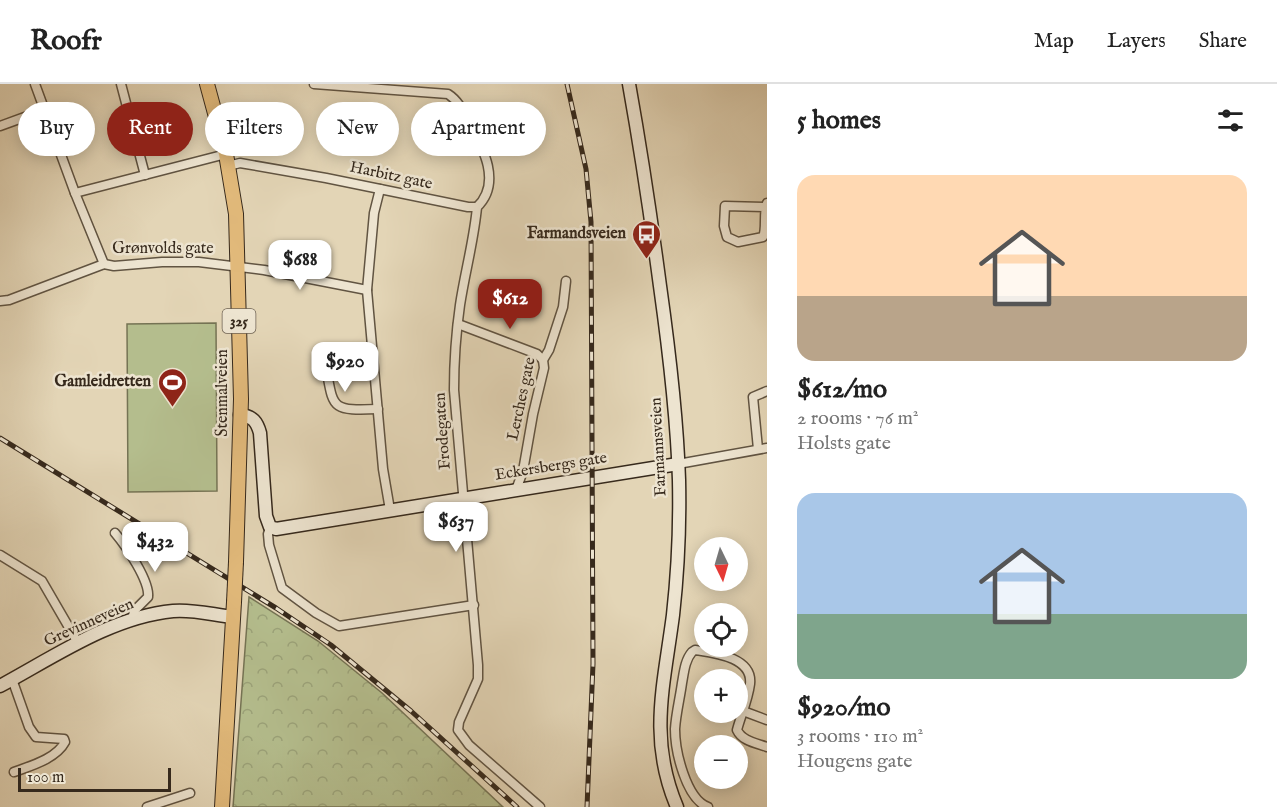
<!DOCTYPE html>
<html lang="en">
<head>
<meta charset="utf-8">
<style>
  :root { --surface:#fff; --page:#f2f2f2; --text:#222; --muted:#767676; --line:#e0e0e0; --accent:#8f2418 }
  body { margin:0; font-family:"IM FELL English",serif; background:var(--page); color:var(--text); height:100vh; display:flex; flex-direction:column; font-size:22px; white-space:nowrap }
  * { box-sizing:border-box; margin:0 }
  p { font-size:20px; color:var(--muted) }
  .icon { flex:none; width:33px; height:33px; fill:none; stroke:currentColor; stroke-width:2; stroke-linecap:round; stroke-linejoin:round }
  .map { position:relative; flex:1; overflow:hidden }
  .drawer { display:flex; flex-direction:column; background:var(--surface); width:510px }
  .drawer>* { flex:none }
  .banner { position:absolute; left:18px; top:18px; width:570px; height:54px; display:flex; gap:12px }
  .needle { width:39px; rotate:175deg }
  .tools { position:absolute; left:694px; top:453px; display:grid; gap:12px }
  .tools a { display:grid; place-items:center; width:54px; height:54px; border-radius:50%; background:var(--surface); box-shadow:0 3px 15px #0003; font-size:30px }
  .scale { position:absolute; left:18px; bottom:15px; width:153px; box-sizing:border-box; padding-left:6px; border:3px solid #36291c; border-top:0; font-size:16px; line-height:21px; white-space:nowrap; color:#36291c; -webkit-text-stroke:4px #ede4d0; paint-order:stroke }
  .price { position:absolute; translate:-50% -51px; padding:0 14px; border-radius:12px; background:#fff; color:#222; font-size:20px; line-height:39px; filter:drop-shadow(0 2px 3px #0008) }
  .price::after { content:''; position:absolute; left:50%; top:36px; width:18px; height:14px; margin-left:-9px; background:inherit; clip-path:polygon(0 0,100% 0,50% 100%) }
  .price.selected { background:var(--accent); color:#fff }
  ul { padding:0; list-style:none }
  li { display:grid; align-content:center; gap:12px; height:318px; padding:0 30px }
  li span { display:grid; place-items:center; height:186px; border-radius:18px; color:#555 }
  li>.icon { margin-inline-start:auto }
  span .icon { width:108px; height:108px; fill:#fffc; stroke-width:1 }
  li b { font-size:26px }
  h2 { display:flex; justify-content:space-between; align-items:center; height:72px; padding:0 30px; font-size:26px }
  .pill { padding:0 21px; border-radius:27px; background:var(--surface); box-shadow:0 3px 15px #0003; font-size:21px; line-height:54px }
  .pill.selected { background:var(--accent); color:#fff }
  header { display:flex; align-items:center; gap:36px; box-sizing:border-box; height:84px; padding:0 30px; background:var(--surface); border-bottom:2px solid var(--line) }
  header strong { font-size:28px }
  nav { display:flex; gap:33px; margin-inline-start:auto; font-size:21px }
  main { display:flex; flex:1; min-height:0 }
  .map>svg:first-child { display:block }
  .grass { fill:#b4bd8d; stroke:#757354; stroke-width:1.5 }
  .forest { fill:url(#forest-crowns); stroke:#757354; stroke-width:1.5 }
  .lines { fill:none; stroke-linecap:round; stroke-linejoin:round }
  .minor-casing { stroke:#615442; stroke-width:11 }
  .secondary-casing { stroke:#36291c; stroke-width:15 }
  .primary-casing { stroke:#36291c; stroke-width:16 }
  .minor { stroke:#ede4d0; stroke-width:8 }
  .secondary { stroke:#ede4d0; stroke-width:12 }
  .primary { stroke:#e2ba7b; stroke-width:14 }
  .rail-casing { stroke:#36291c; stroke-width:5 }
  .rail { stroke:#ede4d0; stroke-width:3; stroke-dasharray:9; stroke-linecap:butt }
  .primary-bridge-casing { stroke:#36291c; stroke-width:16; stroke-linecap:butt }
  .primary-bridge { stroke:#e2ba7b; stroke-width:14 }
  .labels { text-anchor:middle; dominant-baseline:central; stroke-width:5; stroke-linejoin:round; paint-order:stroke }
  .shield { fill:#ede4d0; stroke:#6d6152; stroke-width:1.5 }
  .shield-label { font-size:15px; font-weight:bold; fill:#36291c }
  .street-label { font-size:16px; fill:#36291c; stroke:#ede4d0 }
  .poi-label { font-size:16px; font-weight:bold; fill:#36291c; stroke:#ede4d0; text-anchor:end }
</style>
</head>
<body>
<header>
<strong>Roofr</strong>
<nav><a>Map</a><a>Layers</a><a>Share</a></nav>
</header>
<main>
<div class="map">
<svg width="767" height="723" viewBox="0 0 767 723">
  <defs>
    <pattern id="forest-crowns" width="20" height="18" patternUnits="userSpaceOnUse" patternTransform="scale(1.5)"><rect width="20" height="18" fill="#b4bd8d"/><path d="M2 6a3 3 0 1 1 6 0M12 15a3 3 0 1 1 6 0" fill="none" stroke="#9ba279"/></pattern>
  </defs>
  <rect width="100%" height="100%" fill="#e3d5b6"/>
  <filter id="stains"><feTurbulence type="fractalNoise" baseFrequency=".00333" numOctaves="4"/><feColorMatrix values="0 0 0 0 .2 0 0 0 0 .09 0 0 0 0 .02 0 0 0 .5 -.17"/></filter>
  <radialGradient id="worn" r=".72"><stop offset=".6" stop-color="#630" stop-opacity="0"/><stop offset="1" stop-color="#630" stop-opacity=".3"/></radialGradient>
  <!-- grass -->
  <path class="grass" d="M216,239L217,407L128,408L127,240Z"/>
  <!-- forest -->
  <path class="forest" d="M249,513L318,557L382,609L503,723H233Z"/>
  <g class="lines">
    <defs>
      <g id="minor">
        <path d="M35,0L75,109L104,180"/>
        <path d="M121,0L145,91"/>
        <path d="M314,0L448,10C459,17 464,29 470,40C483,64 502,99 477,123C474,156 465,188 460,221C456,249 454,277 454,306L478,581V595L459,638L458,646L469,661L540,723"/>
        <path d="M0,42L44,26"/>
        <path d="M228,82L240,79L326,94L468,123H477"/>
        <path d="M380,105L374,129L367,206L383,385L390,426"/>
        <path d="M75,109L226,70"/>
        <path d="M766,123L725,122L724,142L727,153L738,158L763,153C767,144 763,130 767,119"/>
        <path d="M0,217L9,216L104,180L114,182L162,178H199L264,186L367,206"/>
        <path d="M458,240L537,270L543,276"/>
        <path d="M325,278C334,324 328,327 378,325"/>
        <path d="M758,365L753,313L767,307"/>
        <path d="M678,380L767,364"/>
        <path d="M516,406L523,387L533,330L544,284L543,276L549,266L563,223L566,197"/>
        <path d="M270,443L268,450L269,461L282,504L316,529L339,542L474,521"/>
        <path d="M115,449C126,462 150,497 148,513L134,527L132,536"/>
        <path d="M0,471L42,497L78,559"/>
        <path d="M12,595L29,643L36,653L64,655L65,658C56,675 30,682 14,688"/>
        <path d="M743,627L767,636"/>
        <path d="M147,723L190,709"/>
        <path d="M708,723C686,715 675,667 675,645C676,629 680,614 682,599C684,588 685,576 692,568L695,566C714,569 753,573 750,600C748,616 741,631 737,646C742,657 756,659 767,663"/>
      </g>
      <g id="secondary">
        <path d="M629,0C641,67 651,134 660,202C669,266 677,331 679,396C680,441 678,486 673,531C664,601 648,655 677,723"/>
        <path d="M240,331C253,332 257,338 260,349L266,432L270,443L276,445L678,380"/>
        <path d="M0,602C54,573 111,533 173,527C192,525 214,531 233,533"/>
      </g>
      <g id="primary">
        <path d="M207,0L226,70L236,130L241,315L236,478"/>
        <path d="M222,723L234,518"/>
      </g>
    </defs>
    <!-- minor casing -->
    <use href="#minor" class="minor-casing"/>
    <!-- secondary casing -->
    <use href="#secondary" class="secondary-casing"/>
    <!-- primary casing -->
    <use href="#primary" class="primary-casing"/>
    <!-- minor -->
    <use href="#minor" class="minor"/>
    <!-- secondary -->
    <use href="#secondary" class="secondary"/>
    <!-- primary -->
    <use href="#primary" class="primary"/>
    <defs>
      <g id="rail">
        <path d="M567,0L586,85L591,138L593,580L587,723"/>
        <path d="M0,354L276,524L331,561L411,627L517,723"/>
      </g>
    </defs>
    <!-- rail casing -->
    <use href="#rail" class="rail-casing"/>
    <!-- rail -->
    <use href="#rail" class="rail"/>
    <defs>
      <path id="primary-bridge" d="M234,518L236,478"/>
    </defs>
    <!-- primary-bridge casing -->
    <use href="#primary-bridge" class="primary-bridge-casing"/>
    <!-- primary-bridge -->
    <use href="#primary-bridge" class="primary-bridge"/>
  </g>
  <!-- icons -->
  <defs>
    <symbol id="bus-pin" viewBox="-11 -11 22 30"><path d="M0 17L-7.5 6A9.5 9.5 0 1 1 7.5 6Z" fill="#8f2418" stroke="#ede4d0"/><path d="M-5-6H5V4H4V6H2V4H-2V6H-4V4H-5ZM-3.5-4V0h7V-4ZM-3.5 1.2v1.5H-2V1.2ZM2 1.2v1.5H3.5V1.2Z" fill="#fff"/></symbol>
    <symbol id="stadium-pin" viewBox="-11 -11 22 30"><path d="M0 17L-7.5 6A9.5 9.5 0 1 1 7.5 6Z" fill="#8f2418" stroke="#ede4d0"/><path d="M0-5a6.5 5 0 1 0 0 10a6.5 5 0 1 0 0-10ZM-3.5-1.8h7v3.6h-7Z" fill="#fff"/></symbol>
  </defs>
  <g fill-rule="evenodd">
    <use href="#bus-pin" x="630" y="134" width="33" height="45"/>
    <use href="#stadium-pin" x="156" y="282" width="33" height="45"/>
  </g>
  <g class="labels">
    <!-- shield labels -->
    <rect class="shield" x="222.5" y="225" width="33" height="24" rx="4.5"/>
    <g class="shield-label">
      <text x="239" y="237">325</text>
    </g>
    <!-- street labels -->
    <g class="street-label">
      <text transform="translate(391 92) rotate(12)">Harbitz gate</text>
      <text x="163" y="165">Grønvolds gate</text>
      <text transform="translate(223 309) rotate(-90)">Stenmalveien</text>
      <text transform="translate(522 315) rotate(-78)">Lerches gate</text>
      <text transform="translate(443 347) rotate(-94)">Frodegaten</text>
      <text transform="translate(659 363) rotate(-93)">Farmannsveien</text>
      <text transform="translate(551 383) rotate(-9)">Eckersbergs gate</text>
      <text transform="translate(89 539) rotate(-24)">Grevinneveien</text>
    </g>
    <!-- poi labels -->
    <g class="poi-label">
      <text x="626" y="150">Farmandsveien</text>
      <text x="151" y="298">Gamleidretten</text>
    </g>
  </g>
  <rect width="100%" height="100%" filter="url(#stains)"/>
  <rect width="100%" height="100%" fill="url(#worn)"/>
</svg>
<div class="tools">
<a><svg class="needle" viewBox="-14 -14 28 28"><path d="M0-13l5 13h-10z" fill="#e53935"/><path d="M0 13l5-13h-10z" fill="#767676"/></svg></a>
<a><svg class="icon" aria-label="locate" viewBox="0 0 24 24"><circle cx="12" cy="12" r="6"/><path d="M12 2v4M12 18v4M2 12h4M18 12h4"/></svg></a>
<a>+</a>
<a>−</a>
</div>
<div class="scale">100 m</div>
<b class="price" style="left:300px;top:207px">$688</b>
<b class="price selected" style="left:510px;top:246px">$612</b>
<b class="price" style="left:345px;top:309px">$920</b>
<b class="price" style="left:456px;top:469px">$637</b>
<b class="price" style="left:155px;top:489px">$432</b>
<div class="banner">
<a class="pill">Buy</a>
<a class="pill selected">Rent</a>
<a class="pill">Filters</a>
<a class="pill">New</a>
<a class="pill">Apartment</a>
</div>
</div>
<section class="drawer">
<h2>5 homes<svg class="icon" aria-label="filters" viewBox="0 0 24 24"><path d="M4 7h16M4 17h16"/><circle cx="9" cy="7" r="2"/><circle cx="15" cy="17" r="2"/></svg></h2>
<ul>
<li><span style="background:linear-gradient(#ffd9b3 65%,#b9a48a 0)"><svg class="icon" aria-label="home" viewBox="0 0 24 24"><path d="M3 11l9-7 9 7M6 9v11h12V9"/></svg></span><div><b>$612/mo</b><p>2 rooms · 76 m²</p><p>Holsts gate</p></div></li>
<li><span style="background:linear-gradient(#a9c7e8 65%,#7fa58c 0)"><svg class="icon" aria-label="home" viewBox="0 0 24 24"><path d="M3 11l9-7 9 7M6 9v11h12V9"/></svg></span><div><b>$920/mo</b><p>3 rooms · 110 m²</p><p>Hougens gate</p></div></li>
</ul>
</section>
</main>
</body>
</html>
